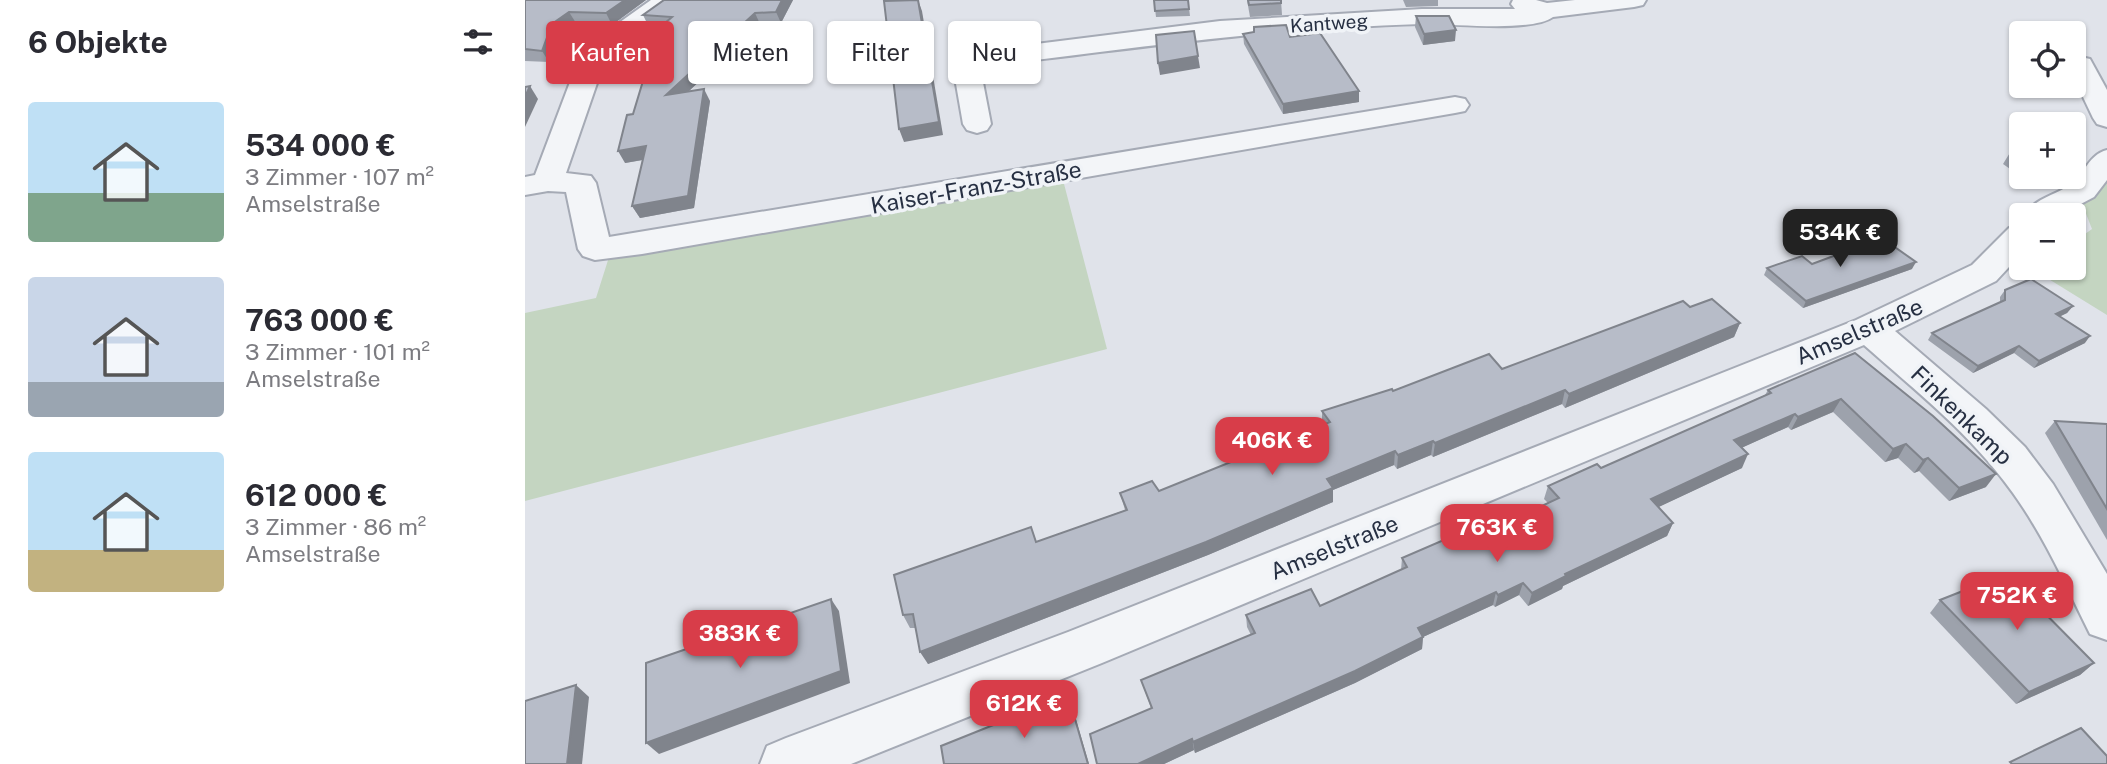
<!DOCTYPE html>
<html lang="de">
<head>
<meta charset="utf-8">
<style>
  :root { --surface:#fff; --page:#f2f2f3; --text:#2b2b33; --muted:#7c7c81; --accent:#d83d49 }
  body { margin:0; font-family:"Public Sans",sans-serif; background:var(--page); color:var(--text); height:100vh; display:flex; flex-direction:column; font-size:26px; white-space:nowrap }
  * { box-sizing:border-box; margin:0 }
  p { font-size:23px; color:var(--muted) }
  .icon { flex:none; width:38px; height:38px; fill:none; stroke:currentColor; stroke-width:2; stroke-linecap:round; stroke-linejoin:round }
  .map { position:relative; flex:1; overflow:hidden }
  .sheet { display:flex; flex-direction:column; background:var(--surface); width:525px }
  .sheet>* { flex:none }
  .banner { position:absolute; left:21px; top:21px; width:665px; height:63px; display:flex; gap:14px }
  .tools { position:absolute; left:1484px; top:21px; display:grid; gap:14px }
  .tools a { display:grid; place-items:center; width:77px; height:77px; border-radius:7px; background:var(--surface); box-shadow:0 2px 5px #0004; font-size:35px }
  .price { position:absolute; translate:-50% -60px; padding:0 16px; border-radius:14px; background:var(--accent); color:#fff; font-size:23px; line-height:46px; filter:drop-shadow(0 2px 4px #0008) }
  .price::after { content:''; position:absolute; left:50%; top:42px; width:21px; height:16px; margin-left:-10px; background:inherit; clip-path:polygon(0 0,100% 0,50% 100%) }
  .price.current { background:#222; color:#fff }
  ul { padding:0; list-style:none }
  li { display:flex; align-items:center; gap:21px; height:175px; padding:0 28px }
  li span { display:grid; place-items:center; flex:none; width:196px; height:140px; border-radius:7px; color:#555 }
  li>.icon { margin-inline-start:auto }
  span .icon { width:84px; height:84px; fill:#fffc; stroke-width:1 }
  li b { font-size:30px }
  h2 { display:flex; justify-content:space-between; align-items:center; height:84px; padding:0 28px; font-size:30px }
  .chip { padding:0 24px; border-radius:7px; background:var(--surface); box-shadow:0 2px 5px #0004; font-size:24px; line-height:63px }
  .chip.current { background:var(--accent); color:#fff }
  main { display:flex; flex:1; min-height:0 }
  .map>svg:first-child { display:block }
  .green { fill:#c4d5c1 }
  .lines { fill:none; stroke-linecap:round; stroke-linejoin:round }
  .minor-casing { stroke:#a5aab5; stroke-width:4 }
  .minor { fill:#f3f5f8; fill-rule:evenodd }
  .wall { fill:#9da2ac }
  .shaded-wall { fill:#80848c }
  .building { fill:#b7bcc8; stroke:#80848c; stroke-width:2 }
  .labels { text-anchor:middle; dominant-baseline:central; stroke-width:7; stroke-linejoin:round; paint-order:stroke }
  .far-street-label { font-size:19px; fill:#273043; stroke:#f0f3f7 }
  .street-label { font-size:23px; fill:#273043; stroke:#f0f3f7 }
</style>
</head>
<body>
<main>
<section class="sheet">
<h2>6 Objekte<svg class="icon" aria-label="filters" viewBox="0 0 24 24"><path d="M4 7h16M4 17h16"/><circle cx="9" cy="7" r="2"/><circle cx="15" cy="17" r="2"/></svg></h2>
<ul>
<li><span style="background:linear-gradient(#bfe0f5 65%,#7fa58c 0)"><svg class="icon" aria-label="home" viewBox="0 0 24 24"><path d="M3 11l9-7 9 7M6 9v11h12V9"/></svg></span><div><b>534 000 €</b><p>3 Zimmer · 107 m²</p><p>Amselstraße</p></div></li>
<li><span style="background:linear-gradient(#c9d6e8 75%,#9aa5b1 0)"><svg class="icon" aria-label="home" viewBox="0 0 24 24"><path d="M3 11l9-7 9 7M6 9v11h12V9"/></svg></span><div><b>763 000 €</b><p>3 Zimmer · 101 m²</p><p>Amselstraße</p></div></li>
<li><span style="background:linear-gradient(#bfe0f5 70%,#c2b280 0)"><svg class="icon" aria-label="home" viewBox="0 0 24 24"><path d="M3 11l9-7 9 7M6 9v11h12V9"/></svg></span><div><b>612 000 €</b><p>3 Zimmer · 86 m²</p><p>Amselstraße</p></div></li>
</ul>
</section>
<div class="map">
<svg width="1582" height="764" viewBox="0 0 1582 764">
  <rect width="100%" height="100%" fill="#e0e3ea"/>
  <!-- green -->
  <g class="green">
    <path d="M1582,167V315L1509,270L1512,268H1549V242L1567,229L1551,188Z"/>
    <path d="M538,180L582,349L0,501V313L71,298L84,257Z"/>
  </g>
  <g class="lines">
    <defs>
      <g id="minor">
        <path d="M126,0H154L81,57L41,173L66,176L71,183L84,237L930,97L940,99L944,105L940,111L930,113L117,254L70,260L58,256L53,249L41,192L23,191L0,195V177L10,175L56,53L60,47Z"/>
        <path d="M988,0H1011L1022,3L1050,0H1121L1118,5L1109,7L1028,17C1006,33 925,23 896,24C748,28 601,49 455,67L466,124L462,130L452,133L442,130L438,124L427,61L431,55L440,53L695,21L897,9H990L986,4Z"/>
        <path d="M1556,57L1565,59L1582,90V127L1572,124L1568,118L1549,78V59Z"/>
        <path d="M1582,150V180L1569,197L1535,215H1500C1511,197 1530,196 1546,184C1561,173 1563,155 1582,150Z"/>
        <path d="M1496,225V254L1471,281L1370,331L1461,409L1500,447L1528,484L1582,574V640L1565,634C1541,586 1519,536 1488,493C1447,435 1391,391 1339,345L577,663L326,764H235L242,746L261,738L543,632L1331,320L1447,265L1484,228Z"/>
      </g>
    </defs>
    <!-- minor casing -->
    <use href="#minor" class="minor-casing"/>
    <!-- minor -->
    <use href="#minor" class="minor"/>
  </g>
  <!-- wall -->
  <g class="wall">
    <path d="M0,0H121L87,25L51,23L34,35L24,62L0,61Z"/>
    <path d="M139,0H268L256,23L235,24L163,92L185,101L169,208L115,218L107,206L118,160L100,163L108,114L134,27H124L118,15Z"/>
    <path d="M629,0H663L665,16L631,17Z"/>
    <path d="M722,0H756L757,15L725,17Z"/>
    <path d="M878,0H913V6L881,7Z"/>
    <path d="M891,16L930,41L898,45L890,27Z"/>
    <path d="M729,27L765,37L834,91V102L758,114L719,44L718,34L729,32Z"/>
    <path d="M1496,142V177H1507L1498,178L1478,164L1486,151Z"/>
    <path d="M1287,264L1387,269L1278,308L1239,275L1242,268Z"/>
    <path d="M1480,290L1548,306L1542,313L1535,316L1560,343L1509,368L1489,353L1448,373L1403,340L1407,333L1475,302V297Z"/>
    <path d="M1165,307L1215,323L1209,337L1040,408L1037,404L908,457L906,455L872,469L869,465L808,490V502L683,555L403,664L391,628H385L378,615L511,542L600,510L595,493L634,491L797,425V411L868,391L977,369Z"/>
    <path d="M1330,353L1461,487L1424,501L1394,471L1389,473L1373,458L1360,462L1308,412L1266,430L1263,427L1216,448L1217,468L1133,507L1148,523L1142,536L1038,586L1037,589L1003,606L994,595L970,607L968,605L898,637L897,649L830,683L670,753L669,750L639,764H572L626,708L616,680L726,635L722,627L721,615L795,606L876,570L877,558L932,542L976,525L1023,503L1019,499L1023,486L1076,468L1240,395L1243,390Z"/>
    <path d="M1530,421L1582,424V540L1520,433Z"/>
    <path d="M1415,600L1569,663L1555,675L1491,704L1405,613Z"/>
  </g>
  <!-- shaded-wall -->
  <g class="shaded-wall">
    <path d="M100,0H121L87,25L81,13Z"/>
    <path d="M257,0H268L256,23L251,12Z"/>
    <path d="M393,0L397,11L418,135L379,142L374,129Z"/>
    <path d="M44,12L51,23L34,35L24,62L17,51L27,24Z"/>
    <path d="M230,13L235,24L147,107L141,95Z"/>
    <path d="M931,30L930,41L898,45L899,34Z"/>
    <path d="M673,56L675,68L635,75L633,63Z"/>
    <path d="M5,86L13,99L0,127V97Z"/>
    <path d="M179,89L185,101L169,208L115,218L107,206Z"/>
    <path d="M834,91V102L758,114V104Z"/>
    <path d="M1557,141L1549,154V149Z"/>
    <path d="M121,146L128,158L100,163L93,151Z"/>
    <path d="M1391,262L1387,269L1278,308L1281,301Z"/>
    <path d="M1548,306L1542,313L1526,321L1531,314Z"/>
    <path d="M1215,323L1209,337L1040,408L1044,394Z"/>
    <path d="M1565,336L1560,343L1509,368L1514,361Z"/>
    <path d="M1494,346L1489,353L1448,373L1453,366Z"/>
    <path d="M1040,390L1037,404L908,457L910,443Z"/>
    <path d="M1316,399L1308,412L1266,430L1273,417Z"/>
    <path d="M1270,414L1263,427L1203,454L1209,440Z"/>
    <path d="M908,441L906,455L872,469L873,455Z"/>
    <path d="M1381,444L1373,458L1360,462L1368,449Z"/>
    <path d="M870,451L869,465L808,490V502L683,555L403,664L395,652Z"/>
    <path d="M1223,454L1217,468L1121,513L1126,499Z"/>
    <path d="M1403,458L1394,471L1389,473L1398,460Z"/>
    <path d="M1471,474L1461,487L1424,501L1434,488Z"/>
    <path d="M1148,523L1142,536L1038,586L1037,589L1003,606L1007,593L1040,574Z"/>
    <path d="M998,583L994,595L970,607L973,595Z"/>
    <path d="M971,592L968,605L898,637L897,649L830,683L670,753L668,742L893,628Z"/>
    <path d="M306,599L314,611L325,683L134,754L121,743Z"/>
    <path d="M1569,663L1555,675L1491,704L1504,692Z"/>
    <path d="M51,685L64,697L57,764H40Z"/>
    <path d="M543,695L547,706L564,764H562Z"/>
    <path d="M667,739L669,750L639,764H613Z"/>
  </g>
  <!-- building -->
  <g class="building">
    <path d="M0,0H100L81,13L44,12L27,24L17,51L0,49Z"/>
    <path d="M139,0H257L251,12L230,13L141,95L179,89L163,196L107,206L121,146L93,151L102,115L108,114L134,28L147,17L118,15Z"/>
    <path d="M393,0L414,122L374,129L359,1Z"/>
    <path d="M629,0H663L664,9L630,11Z"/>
    <path d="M723,0H756V3L724,5Z"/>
    <path d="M891,16H924L931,30L899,34Z"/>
    <path d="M761,25L765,37L795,33L834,91L758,104L718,34L729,32V27Z"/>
    <path d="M669,31L673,56L633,63L631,35Z"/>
    <path d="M5,86L0,97V87Z"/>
    <path d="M1549,138L1557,141L1549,149Z"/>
    <path d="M1496,142V158L1486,151Z"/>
    <path d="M1357,238L1391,262L1281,301L1242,268L1277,256L1287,264Z"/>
    <path d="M1506,279L1548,306L1531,314L1565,336L1514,361L1494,346L1453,366L1407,333L1480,300V290Z"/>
    <path d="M1187,299L1215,323L1044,394L1040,390L910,443L908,441L873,455L870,451L802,479L808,488L681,542L395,652L388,614L378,615L369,575L506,527L511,542L602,510L595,493L627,481L634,491L805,422L797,411L867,389L868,391L964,354L977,369L1158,301L1165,307Z"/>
    <path d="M1330,353L1408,416L1471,474L1434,488L1403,458L1398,460L1381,444L1368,449L1316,399L1273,417L1270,414L1209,440L1223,454L1126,499L1148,523L1040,574L1041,576L1007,593L998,583L973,595L971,592L893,628L898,637L830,671L668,742L667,739L613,764H572L565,734L627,708L616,680L730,633L721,615L786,589L795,606L882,567L877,558L928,536L932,542L974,523L976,525L1034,498L1023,486L1072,464L1076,468L1246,393L1243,390Z"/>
    <path d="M1530,421L1582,424V509Z"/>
    <path d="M1481,574L1569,663L1504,692L1415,600Z"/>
    <path d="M306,599L316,671L121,743V663Z"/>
    <path d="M51,685L42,764H0V701Z"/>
    <path d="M543,695L563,764H419L416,746Z"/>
    <path d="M1556,728L1582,756V764H1487L1485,762Z"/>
  </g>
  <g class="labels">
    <!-- far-street labels -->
    <g class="far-street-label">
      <text transform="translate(804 23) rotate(-4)">Kantweg</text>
    </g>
    <!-- street labels -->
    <g class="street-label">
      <text transform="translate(451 187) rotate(-10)">Kaiser-Franz-Straße</text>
      <text transform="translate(1334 331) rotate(-23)">Amselstraße</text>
      <text transform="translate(1437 415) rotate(44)">Finkenkamp</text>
      <text transform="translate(809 547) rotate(-22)">Amselstraße</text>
    </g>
  </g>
</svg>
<div class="tools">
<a><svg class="icon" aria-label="locate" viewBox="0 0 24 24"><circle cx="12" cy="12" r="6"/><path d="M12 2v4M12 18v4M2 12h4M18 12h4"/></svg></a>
<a>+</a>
<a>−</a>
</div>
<b class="price current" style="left:1315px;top:269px">534K €</b>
<b class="price" style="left:747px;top:477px">406K €</b>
<b class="price" style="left:972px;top:564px">763K €</b>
<b class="price" style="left:1492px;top:632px">752K €</b>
<b class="price" style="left:215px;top:670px">383K €</b>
<b class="price" style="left:499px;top:740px">612K €</b>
<div class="banner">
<a class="chip current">Kaufen</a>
<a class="chip">Mieten</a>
<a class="chip">Filter</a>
<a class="chip">Neu</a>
</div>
</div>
</main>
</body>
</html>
